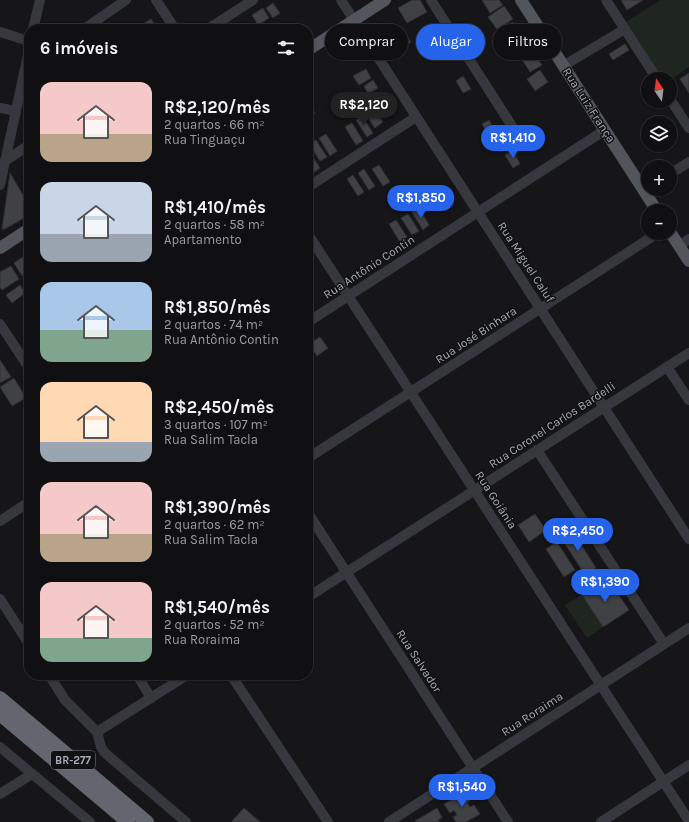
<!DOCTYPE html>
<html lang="pt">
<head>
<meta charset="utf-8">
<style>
  :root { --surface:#101012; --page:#19191b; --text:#f1f3f6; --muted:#9c9d9f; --line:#303032; --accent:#2563eb }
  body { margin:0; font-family:Karla,sans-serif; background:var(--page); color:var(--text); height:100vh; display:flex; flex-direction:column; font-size:15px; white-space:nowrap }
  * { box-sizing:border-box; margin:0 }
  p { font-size:13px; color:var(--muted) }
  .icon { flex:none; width:22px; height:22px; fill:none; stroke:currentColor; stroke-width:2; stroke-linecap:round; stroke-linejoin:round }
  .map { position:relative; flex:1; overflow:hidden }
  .drawer { position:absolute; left:24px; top:24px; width:289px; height:656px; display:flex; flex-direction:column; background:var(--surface); border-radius:16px; box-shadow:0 1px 3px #0004,0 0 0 1px var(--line) }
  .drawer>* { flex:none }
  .guide { position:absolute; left:325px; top:24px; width:304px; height:36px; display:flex; gap:8px }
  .needle { width:26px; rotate:346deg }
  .tools { position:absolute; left:641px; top:72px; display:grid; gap:8px }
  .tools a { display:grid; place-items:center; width:36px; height:36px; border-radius:50%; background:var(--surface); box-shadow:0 1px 3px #0004,0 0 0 1px var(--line); font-size:20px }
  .price { position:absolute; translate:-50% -34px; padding:0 9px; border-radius:14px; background:var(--accent); color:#fff; font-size:13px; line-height:26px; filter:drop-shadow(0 1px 2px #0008) }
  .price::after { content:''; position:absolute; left:50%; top:24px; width:12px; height:9px; margin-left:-6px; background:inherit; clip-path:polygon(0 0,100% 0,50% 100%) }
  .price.selected { background:#222; color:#fff }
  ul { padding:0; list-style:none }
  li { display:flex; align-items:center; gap:12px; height:100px; padding:0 16px }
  li span { display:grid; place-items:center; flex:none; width:112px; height:80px; border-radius:12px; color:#555 }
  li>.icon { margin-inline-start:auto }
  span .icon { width:48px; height:48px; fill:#fffc; stroke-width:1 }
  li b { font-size:17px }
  h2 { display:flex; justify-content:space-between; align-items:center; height:48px; padding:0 16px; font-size:17px }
  .chip { padding:0 14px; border-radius:18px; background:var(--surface); box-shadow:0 1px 3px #0004,0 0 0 1px var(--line); font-size:14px; line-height:36px }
  .chip.selected { background:var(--accent); color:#fff }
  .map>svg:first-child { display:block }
  .green { fill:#1e261f }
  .building { fill:#404145; stroke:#303034 }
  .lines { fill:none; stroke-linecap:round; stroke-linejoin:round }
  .minor { stroke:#37383d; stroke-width:10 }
  .major { stroke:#53555c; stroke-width:12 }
  .highway { stroke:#63666e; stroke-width:14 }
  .labels { text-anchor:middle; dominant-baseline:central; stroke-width:3; stroke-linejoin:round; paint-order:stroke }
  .shield { fill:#111113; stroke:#7b7e86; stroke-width:1 }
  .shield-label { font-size:11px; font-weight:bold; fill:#a8adb8 }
  .street-label { font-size:12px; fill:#a8adb8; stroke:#111113 }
</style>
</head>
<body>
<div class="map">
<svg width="689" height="822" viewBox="0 0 689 822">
  <rect width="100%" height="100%" fill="#161618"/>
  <!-- green -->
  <g class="green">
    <path d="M660,0H689V67L670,80L659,79L623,24Z"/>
    <path d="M582,595L603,627L587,638L565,605Z"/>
  </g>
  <!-- building -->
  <g class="building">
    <path d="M412,0H420L427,12L407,23L398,8Z"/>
    <path d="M482,0H499L503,5L490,13Z"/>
    <path d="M621,0H643L627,10Z"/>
    <path d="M273,3L280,13L273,18L266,8Z"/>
    <path d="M504,6L513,19L497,29L488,17Z"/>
    <path d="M263,8L269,18L258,25L252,15Z"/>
    <path d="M151,19L156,27L153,29H146L143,24Z"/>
    <path d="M513,22L520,34L501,47L493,34Z"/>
    <path d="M402,30L411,42L398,51L389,38Z"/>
    <path d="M523,36L531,49L525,53L517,39Z"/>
    <path d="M625,44L629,50L613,60L609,54Z"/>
    <path d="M532,51L542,65L530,72L521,58Z"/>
    <path d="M366,69L371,78L359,85L353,76Z"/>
    <path d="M540,70L548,82L535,91L527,79Z"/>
    <path d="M689,73V93L680,79Z"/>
    <path d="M463,76L471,89L463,93L456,81Z"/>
    <path d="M373,80L378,88L368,94L364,86Z"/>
    <path d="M380,93L385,100L376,106L371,100Z"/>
    <path d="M311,106L315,113L308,118V108Z"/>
    <path d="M376,113L383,122L375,128L368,118Z"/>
    <path d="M362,116L373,133L367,137L356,120Z"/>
    <path d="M489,120L496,133L489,137L482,124Z"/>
    <path d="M352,123L363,141L356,145L345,127Z"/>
    <path d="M326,134L337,151L330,156L319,138Z"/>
    <path d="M500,135L508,148L500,152L493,140Z"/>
    <path d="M316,140L327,157L320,161L309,144Z"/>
    <path d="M513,151L520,164L513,168L505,155Z"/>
    <path d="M310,153L320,168L313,173L308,166V155Z"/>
    <path d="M379,165L390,182L383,186L372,169Z"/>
    <path d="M364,169L375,186L369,190L358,173Z"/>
    <path d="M10,173L29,205V215L5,229H2Z"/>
    <path d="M353,175L364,192L358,196L347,179Z"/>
    <path d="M419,208L429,225L423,230L412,212Z"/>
    <path d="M408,214L419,231L412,235L401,218Z"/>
    <path d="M396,220L407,237L400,242L389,224Z"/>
    <path d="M29,253V271L22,276L14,263Z"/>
    <path d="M11,266L19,279L2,290L0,287V272Z"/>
    <path d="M20,285L25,293L12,303L6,295Z"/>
    <path d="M320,337L328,348L317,356L309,344Z"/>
    <path d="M0,360L11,377L0,383Z"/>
    <path d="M14,378L26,398L12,406L0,387Z"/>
    <path d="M535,514L546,530L529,542L518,525Z"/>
    <path d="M571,529L596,568L585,575L560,536Z"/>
    <path d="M557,542L575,570L564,577L546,549Z"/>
    <path d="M607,578L629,610L603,627L582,595Z"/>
    <path d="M466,791L471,800L467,803L470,807L474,805L480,814L466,822H456L453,817L457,815L454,810L450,813L444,804Z"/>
    <path d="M244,808L260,822H233L232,821Z"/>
    <path d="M437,808L442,818L438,820L440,822H416L415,821Z"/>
  </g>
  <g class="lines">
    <!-- minor -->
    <g class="minor">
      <path d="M156,0L175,29"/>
      <path d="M341,0L689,539"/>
      <path d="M431,0L521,140"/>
      <path d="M606,0L657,79"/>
      <path d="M33,29L40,0"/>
      <path d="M84,29L126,0"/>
      <path d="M208,29L253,0"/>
      <path d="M0,32L29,41"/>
      <path d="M563,66L625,29"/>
      <path d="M670,99L689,128"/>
      <path d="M0,108L16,111"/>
      <path d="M5,161L29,145"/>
      <path d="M670,174L689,162"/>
      <path d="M0,185L29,50"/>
      <path d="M308,187L416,117"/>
      <path d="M308,234L689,821"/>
      <path d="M679,246L689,239"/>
      <path d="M308,322L605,130"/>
      <path d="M0,324L29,368"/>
      <path d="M667,367L689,400"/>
      <path d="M537,450L664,644"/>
      <path d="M308,458L658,233"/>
      <path d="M308,513L508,822"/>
      <path d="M0,521L29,502"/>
      <path d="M308,597L689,353"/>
      <path d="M0,599L29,644"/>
      <path d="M49,675L65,700L97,732L101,747L104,752L186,822"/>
      <path d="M137,675L151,698"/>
      <path d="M231,675L328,822"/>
      <path d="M97,732L187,675"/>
      <path d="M0,747L90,822"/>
      <path d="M0,794L32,774"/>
      <path d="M389,822L689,628"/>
      <path d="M601,822L689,765"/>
    </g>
    <!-- major -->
    <g class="major">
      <path d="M521,0L657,211"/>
      <path d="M308,50L385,0"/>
      <path d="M670,232L689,261"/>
      <path d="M0,248L29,229"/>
    </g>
    <!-- highway -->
    <g class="highway">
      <path d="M0,698L147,822"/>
      <path d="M0,714L128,822"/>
    </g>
  </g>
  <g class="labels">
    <!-- shield labels -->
    <rect class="shield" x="51" y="751" width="44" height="18" rx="3"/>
    <g class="shield-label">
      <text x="73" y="760">BR-277</text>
    </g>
    <!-- street labels -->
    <g class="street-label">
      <text transform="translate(589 105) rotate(57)">Rua Luiz França</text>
      <text transform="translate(526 262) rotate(57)">Rua Miguel Caluf</text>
      <text transform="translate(369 267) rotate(-33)">Rua Antônio Contin</text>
      <text transform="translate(476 335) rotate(-33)">Rua José Binhara</text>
      <text transform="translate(552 425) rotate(-33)">Rua Coronel Carlos Bardelli</text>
      <text transform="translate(496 500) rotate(57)">Rua Goiânia</text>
      <text transform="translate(419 661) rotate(57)">Rua Salvador</text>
      <text transform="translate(532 714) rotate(-33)">Rua Roraima</text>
    </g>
  </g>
</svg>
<div class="tools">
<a><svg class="needle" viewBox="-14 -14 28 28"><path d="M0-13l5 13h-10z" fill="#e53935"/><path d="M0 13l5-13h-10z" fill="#9c9d9f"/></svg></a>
<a><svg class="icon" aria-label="layers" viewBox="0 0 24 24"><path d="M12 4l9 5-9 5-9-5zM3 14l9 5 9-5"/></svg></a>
<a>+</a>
<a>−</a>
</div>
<b class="price selected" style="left:364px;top:126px">R$2,120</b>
<b class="price" style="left:513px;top:159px">R$1,410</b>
<b class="price" style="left:421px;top:219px">R$1,850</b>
<b class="price" style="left:578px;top:552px">R$2,450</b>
<b class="price" style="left:605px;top:603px">R$1,390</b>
<b class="price" style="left:462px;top:808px">R$1,540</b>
<div class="guide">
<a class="chip">Comprar</a>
<a class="chip selected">Alugar</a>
<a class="chip">Filtros</a>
</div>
<section class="drawer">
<h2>6 imóveis<svg class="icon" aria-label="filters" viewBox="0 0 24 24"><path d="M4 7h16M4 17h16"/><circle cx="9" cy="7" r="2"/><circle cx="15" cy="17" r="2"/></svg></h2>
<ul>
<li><span style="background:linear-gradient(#f6c9c9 65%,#b9a48a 0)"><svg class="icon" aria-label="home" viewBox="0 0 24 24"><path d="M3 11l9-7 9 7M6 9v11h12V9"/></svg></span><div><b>R$2,120/mês</b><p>2 quartos · 66 m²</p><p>Rua Tinguaçu</p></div></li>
<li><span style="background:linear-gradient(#c9d6e8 65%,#9aa5b1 0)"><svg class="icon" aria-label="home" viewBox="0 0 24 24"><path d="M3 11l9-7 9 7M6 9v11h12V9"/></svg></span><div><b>R$1,410/mês</b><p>2 quartos · 58 m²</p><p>Apartamento</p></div></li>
<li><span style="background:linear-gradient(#a9c7e8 60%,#7fa58c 0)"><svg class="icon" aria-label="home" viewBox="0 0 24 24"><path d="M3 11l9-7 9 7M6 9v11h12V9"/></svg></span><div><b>R$1,850/mês</b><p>2 quartos · 74 m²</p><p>Rua Antônio Contin</p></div></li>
<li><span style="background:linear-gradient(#ffd9b3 75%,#9aa5b1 0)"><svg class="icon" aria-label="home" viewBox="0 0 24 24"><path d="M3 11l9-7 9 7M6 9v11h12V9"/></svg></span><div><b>R$2,450/mês</b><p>3 quartos · 107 m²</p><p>Rua Salim Tacla</p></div></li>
<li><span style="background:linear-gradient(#f6c9c9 65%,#b9a48a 0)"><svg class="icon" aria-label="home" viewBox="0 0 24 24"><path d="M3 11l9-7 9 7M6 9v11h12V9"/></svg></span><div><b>R$1,390/mês</b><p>2 quartos · 62 m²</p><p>Rua Salim Tacla</p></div></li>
<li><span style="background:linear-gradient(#f6c9c9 70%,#7fa58c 0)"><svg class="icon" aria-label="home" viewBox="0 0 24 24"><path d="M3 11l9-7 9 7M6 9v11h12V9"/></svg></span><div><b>R$1,540/mês</b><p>2 quartos · 52 m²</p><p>Rua Roraima</p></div></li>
</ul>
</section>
</div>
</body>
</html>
